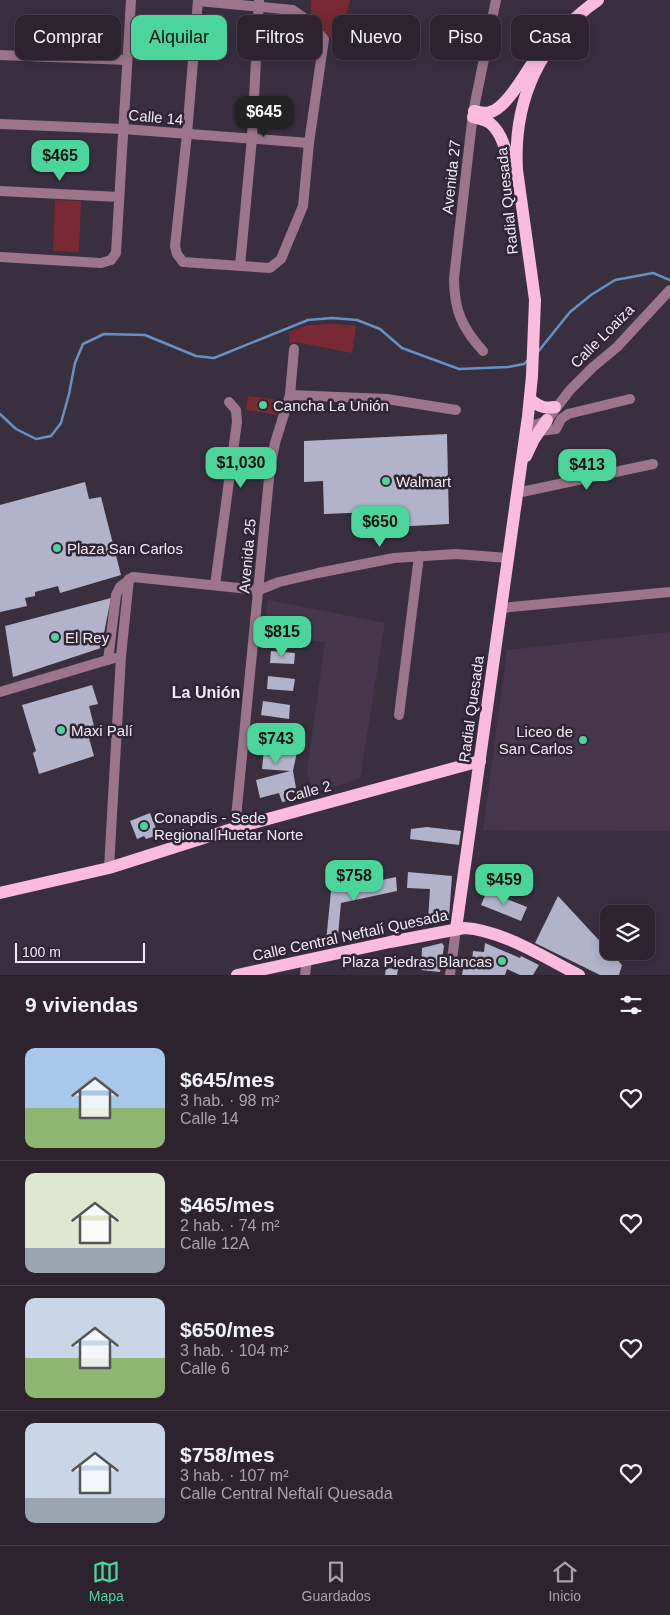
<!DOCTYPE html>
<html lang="es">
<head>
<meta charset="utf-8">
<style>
  :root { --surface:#2c232f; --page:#342b37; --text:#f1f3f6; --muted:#a6a4aa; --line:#48404b; --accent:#4bd49b }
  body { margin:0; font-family:Helvetica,sans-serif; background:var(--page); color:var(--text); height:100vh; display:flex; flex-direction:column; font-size:19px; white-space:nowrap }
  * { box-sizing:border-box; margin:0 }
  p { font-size:16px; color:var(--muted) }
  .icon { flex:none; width:28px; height:28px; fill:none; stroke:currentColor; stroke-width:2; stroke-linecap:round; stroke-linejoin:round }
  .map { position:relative; height:975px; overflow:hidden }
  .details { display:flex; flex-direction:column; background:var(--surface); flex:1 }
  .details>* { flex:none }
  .guide { position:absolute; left:15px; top:15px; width:640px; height:45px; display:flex; gap:10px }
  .buttons { position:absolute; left:600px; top:905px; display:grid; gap:10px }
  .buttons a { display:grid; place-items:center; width:55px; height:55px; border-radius:10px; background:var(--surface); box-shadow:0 2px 12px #0003,0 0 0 1px var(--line); font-size:25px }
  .scale { position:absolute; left:15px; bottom:12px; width:130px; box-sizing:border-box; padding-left:5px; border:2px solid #f1eaf5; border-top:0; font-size:14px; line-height:18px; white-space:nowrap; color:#f1eaf5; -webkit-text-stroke:4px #302535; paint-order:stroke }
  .price { position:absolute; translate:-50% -42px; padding:0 11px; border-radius:10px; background:var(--accent); color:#111; font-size:16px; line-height:32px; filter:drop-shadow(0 1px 2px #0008) }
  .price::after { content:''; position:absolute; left:50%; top:30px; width:15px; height:11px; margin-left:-8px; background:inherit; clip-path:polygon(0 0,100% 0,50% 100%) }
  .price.on { background:#222; color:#fff }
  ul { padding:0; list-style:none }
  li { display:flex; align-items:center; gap:15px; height:125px; padding:0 25px }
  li+li { border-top:1px solid var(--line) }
  li span { display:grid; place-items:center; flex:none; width:140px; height:100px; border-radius:10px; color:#555 }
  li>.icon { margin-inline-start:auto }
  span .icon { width:60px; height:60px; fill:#fffc; stroke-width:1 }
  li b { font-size:21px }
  h2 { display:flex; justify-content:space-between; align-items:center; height:60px; padding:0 25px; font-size:21px }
  .tag { padding:0 18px; border-radius:10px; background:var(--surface); box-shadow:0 2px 12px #0003,0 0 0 1px var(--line); font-size:18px; line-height:45px }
  .tag.on { background:var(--accent); color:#111 }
  .tab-bar { display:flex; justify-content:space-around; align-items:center; height:70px; border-top:1px solid var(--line); background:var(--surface); font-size:14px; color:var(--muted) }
  .tab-bar a { display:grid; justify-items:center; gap:2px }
  .tab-bar .on { color:var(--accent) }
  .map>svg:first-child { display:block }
  .built { fill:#46374d }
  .green { fill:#782933 }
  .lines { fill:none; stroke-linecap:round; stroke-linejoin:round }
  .stream { stroke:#6790c3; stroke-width:2.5 }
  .building { fill:#b2b3ca }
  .minor { stroke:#9c758a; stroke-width:10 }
  .major { stroke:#fbbbdd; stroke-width:12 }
  .poi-dot { fill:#4bd49b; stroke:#302535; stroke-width:2 }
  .labels { text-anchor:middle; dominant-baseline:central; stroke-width:5; stroke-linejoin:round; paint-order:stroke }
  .street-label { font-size:15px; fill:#f1eaf5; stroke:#302535 }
  .poi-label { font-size:15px; fill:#f1eaf5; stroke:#302535; text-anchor:start }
  .neighbourhood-label { font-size:16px; font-weight:bold; fill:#f1eaf5; stroke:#302535 }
</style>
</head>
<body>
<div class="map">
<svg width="670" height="975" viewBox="0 0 670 975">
  <rect width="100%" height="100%" fill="#3a2f3f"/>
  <!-- built -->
  <g class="built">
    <path d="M268,600L385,623L360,778L312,794L307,771L325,642L265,635Z"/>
    <path d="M670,632V831L483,830L507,650Z"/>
  </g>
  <!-- green -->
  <g class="green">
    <path d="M311,0H350L340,40H332L311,16Z"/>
    <path d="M55,200L81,201L79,252L53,251Z"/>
    <path d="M336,324L356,326L352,353L296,342L289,343V332L307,325Z"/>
    <path d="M248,396L280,400L277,415L246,410Z"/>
  </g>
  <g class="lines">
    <!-- stream -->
    <g class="stream">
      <path d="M537,353L570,312L591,295L615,280L653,273L670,280"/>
      <path d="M0,414L16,429L36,439L51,436L61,423L69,394L75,363L83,344L104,334L145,335L196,356L214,358L308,320L332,318L357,320L380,329L402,348L459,369L508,367L524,364L527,361"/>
    </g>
  </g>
  <!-- building -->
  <g class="building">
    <path d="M447,434L449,524L374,528V512L324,514L323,481L304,482V441Z"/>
    <path d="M85,482L89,499L101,497L121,575L60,593L58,586L35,592V596L25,598L27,606L0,612V505Z"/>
    <path d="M111,598L101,648L13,677L5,626Z"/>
    <path d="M271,651L295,653L294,664L270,663Z"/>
    <path d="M268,676L295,679L293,691L267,689Z"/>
    <path d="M92,685L98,704L89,706L95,730L87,731L94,756L39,774L33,753L36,751L22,705Z"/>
    <path d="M263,701L290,705L289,719L261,715Z"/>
    <path d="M259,727L286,731L285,745L279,744L278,751L297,752L293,771L296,788L284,791L287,801L282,802L279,793L260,798L256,780L290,771L262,769L264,749L266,750L267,742L258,741Z"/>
    <path d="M150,813L157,831L153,832L155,836L146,839L144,836L137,839L130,821Z"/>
    <path d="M427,827L461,831L459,845L410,839L411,829Z"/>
    <path d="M408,872L452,876L449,917L443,923L430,924L428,920L430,889L407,888Z"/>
    <path d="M396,877L397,891L341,903L337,946L326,942L331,891Z"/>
    <path d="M487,891L527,907L521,921L481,905Z"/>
    <path d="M558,896L622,965L619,975H600L535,943Z"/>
    <path d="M442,943L444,946L440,972L421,970L422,948Z"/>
    <path d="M485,943L520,958L521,956L539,965L533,975H520L507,969L505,975H462L463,969H471L473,951L484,952Z"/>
    <path d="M386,968L398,969L397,975H385Z"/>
  </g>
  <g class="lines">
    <!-- minor -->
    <g class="minor">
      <path d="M198,1L293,10L307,20L324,39L309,143L303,206L281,259L270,268L183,262L177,254L175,246L187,134L198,0"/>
      <path d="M0,55L127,60"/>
      <path d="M0,124L123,129L309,143"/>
      <path d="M0,191L119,197"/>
      <path d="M0,257L101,263L111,260L116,253L131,0"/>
      <path d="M240,266L252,138L259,0"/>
      <path d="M483,351C462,328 454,310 454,278L473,113L496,0"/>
      <path d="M290,395L387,399L456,410"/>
      <path d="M527,426L538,424L547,420L570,390L593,367L617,347L670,290"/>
      <path d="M540,431L556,429L561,419L568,414L630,399"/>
      <path d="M517,493L653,464"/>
      <path d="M215,585L237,422L236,410L229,402"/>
      <path d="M501,608L670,592"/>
      <path d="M108,660L116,595L120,587L133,577L259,590L279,582L318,573L394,558L456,554L508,558"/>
      <path d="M0,692L114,658"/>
      <path d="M399,715L419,556"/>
      <path d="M235,828L270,468L275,443L290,395L294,349"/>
      <path d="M109,868L121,656L129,579"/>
      <path d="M305,975L307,960"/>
      <path d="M450,975L456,929"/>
    </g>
    <!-- major -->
    <g class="major">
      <path d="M474,111C479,112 485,114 490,112C505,109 523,77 532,64"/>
      <path d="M473,117C479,119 487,120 491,124C504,135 507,157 511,172"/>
      <path d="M530,399C538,406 544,409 555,407"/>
      <path d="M526,456L534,439L547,420"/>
      <path d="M0,893L109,868L235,828L480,761"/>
      <path d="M456,929L528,416L532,376L535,300L517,170C513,100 540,40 598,0"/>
      <path d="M237,975L390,942L464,928C502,930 545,958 579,975"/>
    </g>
  </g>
  <!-- markers -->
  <g class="poi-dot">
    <circle cx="263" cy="405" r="5"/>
    <circle cx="386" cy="481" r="5"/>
    <circle cx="57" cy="548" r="5"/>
    <circle cx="55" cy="637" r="5"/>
    <circle cx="61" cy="730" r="5"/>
    <circle cx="583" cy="740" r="5"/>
    <circle cx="144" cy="826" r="5"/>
    <circle cx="502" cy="961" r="5"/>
  </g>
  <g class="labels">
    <!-- street labels -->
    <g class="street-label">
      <text transform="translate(156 117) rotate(5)">Calle 14</text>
      <text transform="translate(451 177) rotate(-84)">Avenida 27</text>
      <text transform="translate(507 201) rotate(-96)">Radial Quesada</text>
      <text transform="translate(602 336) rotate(-45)">Calle Loaiza</text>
      <text transform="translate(247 556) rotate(-85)">Avenida 25</text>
      <text transform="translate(471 709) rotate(-82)">Radial Quesada</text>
      <text transform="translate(308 791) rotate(-15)">Calle 2</text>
      <text transform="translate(350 935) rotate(-12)">Calle Central Neftalí Quesada</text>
    </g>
    <!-- poi labels -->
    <g class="poi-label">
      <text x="273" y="405">Cancha La Unión</text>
      <text x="396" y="481">Walmart</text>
      <text x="67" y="548">Plaza San Carlos</text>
      <text x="65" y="637">El Rey</text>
      <text x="71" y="730">Maxi Palí</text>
      <text x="573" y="731" text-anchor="end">Liceo de<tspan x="573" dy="17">San Carlos</tspan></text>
      <text x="154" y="817">Conapdis - Sede<tspan x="154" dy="17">Regional Huetar Norte</tspan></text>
      <text x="492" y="961" text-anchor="end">Plaza Piedras Blancas</text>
    </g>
    <!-- neighbourhood labels -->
    <g class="neighbourhood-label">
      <text x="206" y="692">La Unión</text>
    </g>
  </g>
</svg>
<div class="buttons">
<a><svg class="icon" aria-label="layers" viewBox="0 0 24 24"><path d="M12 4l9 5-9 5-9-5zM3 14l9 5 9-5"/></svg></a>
</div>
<div class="scale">100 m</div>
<b class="price on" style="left:264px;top:138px">$645</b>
<b class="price" style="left:60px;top:182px">$465</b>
<b class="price" style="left:241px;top:489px">$1,030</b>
<b class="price" style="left:587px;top:491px">$413</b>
<b class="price" style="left:380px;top:548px">$650</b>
<b class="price" style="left:282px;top:658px">$815</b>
<b class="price" style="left:276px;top:765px">$743</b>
<b class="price" style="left:354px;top:902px">$758</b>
<b class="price" style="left:504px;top:906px">$459</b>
<div class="guide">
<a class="tag">Comprar</a>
<a class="tag on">Alquilar</a>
<a class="tag">Filtros</a>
<a class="tag">Nuevo</a>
<a class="tag">Piso</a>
<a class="tag">Casa</a>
</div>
</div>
<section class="details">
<h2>9 viviendas<svg class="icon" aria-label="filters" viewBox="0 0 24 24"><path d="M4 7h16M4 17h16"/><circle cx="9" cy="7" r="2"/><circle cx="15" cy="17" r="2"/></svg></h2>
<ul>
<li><span style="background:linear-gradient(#a9c7e8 60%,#8fb573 0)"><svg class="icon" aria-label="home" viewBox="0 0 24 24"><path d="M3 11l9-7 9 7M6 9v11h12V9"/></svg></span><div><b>$645/mes</b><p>3 hab. · 98 m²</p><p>Calle 14</p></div><svg class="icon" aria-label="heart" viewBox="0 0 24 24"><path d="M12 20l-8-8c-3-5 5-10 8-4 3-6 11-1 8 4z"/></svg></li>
<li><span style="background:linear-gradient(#dfe7d0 75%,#9aa5b1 0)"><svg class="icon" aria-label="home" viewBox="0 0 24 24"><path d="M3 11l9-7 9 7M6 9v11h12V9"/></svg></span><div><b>$465/mes</b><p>2 hab. · 74 m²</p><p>Calle 12A</p></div><svg class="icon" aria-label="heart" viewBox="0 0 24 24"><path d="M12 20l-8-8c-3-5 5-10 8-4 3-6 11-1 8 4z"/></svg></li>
<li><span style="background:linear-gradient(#c9d6e8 60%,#8fb573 0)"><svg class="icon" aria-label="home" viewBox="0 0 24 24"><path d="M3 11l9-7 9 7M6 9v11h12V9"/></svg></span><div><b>$650/mes</b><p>3 hab. · 104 m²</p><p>Calle 6</p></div><svg class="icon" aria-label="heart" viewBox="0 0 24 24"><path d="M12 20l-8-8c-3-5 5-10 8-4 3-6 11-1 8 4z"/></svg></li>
<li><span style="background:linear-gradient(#c9d6e8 75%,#9aa5b1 0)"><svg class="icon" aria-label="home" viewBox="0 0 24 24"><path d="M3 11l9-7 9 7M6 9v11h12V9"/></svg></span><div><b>$758/mes</b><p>3 hab. · 107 m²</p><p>Calle Central Neftalí Quesada</p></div><svg class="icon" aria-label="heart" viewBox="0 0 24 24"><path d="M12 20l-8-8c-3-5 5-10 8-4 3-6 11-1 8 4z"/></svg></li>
</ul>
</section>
<nav class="tab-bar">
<a class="on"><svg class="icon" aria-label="map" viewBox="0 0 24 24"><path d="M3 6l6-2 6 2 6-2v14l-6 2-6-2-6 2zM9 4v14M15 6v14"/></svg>Mapa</a>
<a><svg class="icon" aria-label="saved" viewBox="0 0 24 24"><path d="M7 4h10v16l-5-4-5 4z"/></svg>Guardados</a>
<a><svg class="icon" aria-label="home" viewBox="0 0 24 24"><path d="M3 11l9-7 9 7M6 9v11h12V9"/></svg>Inicio</a>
</nav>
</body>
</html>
